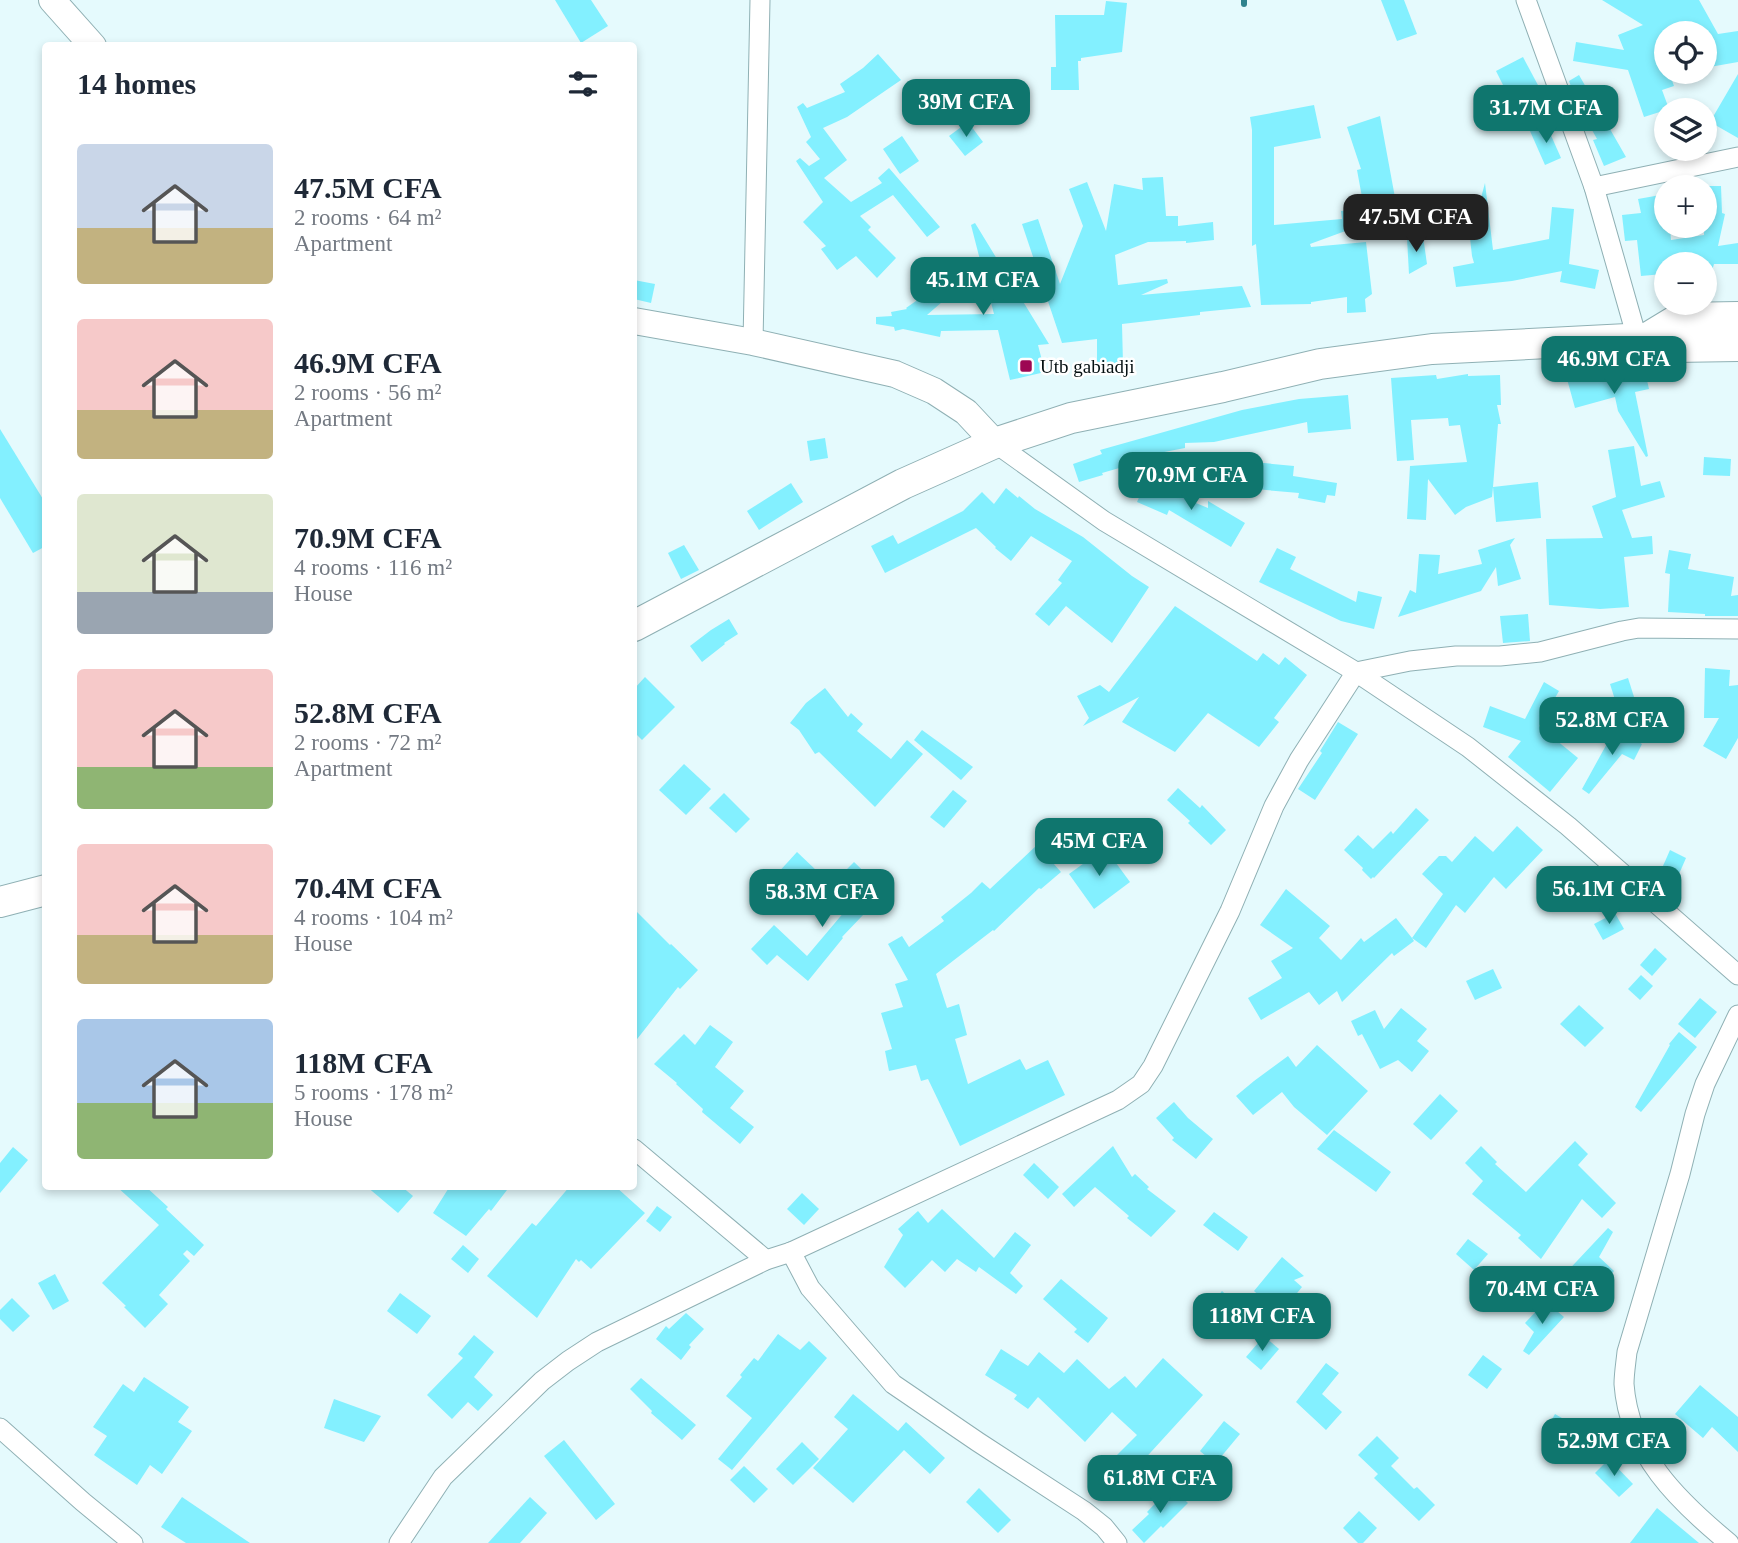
<!DOCTYPE html>
<html lang="en">
<head>
<meta charset="utf-8">
<style>
  :root { --surface:#fff; --page:#f2f2f3; --text:#1f2937; --muted:#747a83; --accent:#0f766e }
  body { margin:0; font-family:Georgia,serif; background:var(--page); color:var(--text); height:100vh; display:flex; flex-direction:column; font-size:26px; white-space:nowrap }
  * { box-sizing:border-box; margin:0 }
  p { font-size:23px; color:var(--muted) }
  .icon { flex:none; width:38px; height:38px; fill:none; stroke:currentColor; stroke-width:2; stroke-linecap:round; stroke-linejoin:round }
  .map { position:relative; flex:1; overflow:hidden }
  .sheet { position:absolute; left:42px; top:42px; width:595px; height:1148px; display:flex; flex-direction:column; background:var(--surface); border-radius:7px; box-shadow:0 4px 10px #0003 }
  .sheet>* { flex:none }
  .fabs { position:absolute; left:1654px; top:21px; display:grid; gap:14px }
  .fabs a { display:grid; place-items:center; width:63px; height:63px; border-radius:50%; background:var(--surface); box-shadow:0 4px 10px #0003; font-size:35px }
  .price { position:absolute; translate:-50% -60px; padding:0 16px; border-radius:14px; background:var(--accent); color:#fff; font-size:23px; line-height:46px; filter:drop-shadow(0 2px 4px #0008) }
  .price::after { content:''; position:absolute; left:50%; top:42px; width:21px; height:16px; margin-left:-10px; background:inherit; clip-path:polygon(0 0,100% 0,50% 100%) }
  .price.on { background:#222; color:#fff }
  ul { padding:0; list-style:none }
  li { display:flex; align-items:center; gap:21px; height:175px; padding:0 35px }
  li span { display:grid; place-items:center; flex:none; width:196px; height:140px; border-radius:7px; color:#555 }
  li>.icon { margin-inline-start:auto }
  span .icon { width:84px; height:84px; fill:#fffc; stroke-width:1 }
  li b { font-size:30px }
  h2 { display:flex; justify-content:space-between; align-items:center; height:84px; padding:0 35px; font-size:30px }
  .map>svg:first-child { display:block }
  .lines { fill:none; stroke-linecap:round; stroke-linejoin:round }
  .stream { stroke:#2f828d; stroke-width:6 }
  .building { fill:#83f0ff }
  .street-casing { stroke:#8fb0b4; stroke-width:21 }
  .secondary-casing { stroke:#8fb0b4; stroke-width:28 }
  .primary-casing { stroke:#8fb0b4; stroke-width:32 }
  .street { stroke:#fff; stroke-width:19 }
  .secondary { stroke:#fff; stroke-width:26 }
  .primary { stroke:#fff; stroke-width:30 }
  .poi-dot { fill:#9d0753; stroke:#fff; stroke-width:2.5 }
  .labels { text-anchor:middle; dominant-baseline:central; stroke-width:5; stroke-linejoin:round; paint-order:stroke }
  .poi-label { font-size:19px; fill:#040f11; stroke:#fff; text-anchor:start }
</style>
</head>
<body>
<div class="map">
<svg width="1738" height="1543" viewBox="0 0 1738 1543">
  <rect width="100%" height="100%" fill="#e5fafd"/>
  <g class="lines">
    <!-- stream -->
    <path class="stream" d="M1244,0V4"/>
  </g>
  <!-- building -->
  <g class="building">
    <path d="M555,0H591L608,26L581,43Z"/>
    <path d="M1381,0H1404L1417,34L1397,41Z"/>
    <path d="M1602,0H1699L1718,34L1738,31V62L1704,68V33H1666V72H1669L1674,86L1662,90L1669,109L1644,117L1628,70L1573,61L1576,42L1624,50L1618,35L1643,25Z"/>
    <path d="M1106,1L1127,3L1122,52L1081,58V61H1078L1079,90H1051V67H1056L1055,15H1104Z"/>
    <path d="M878,54L901,80L847,117L823,128L847,160L824,178L851,202L882,183L878,178L889,168L940,227L927,237L893,195L860,216L871,227L868,230L896,258L877,278L856,256L837,270L821,249L826,246L803,222L823,202L796,161L800,158L809,166L820,159L806,142L811,137L797,107L803,103L807,108L845,92L840,84L863,68Z"/>
    <path d="M1523,57L1539,87L1511,101L1496,71Z"/>
    <path d="M1738,74V138L1710,122Z"/>
    <path d="M1579,75L1626,157L1604,166L1593,140L1597,139L1577,103L1569,81Z"/>
    <path d="M1314,105L1321,138L1274,147V225L1342,219L1341,211L1363,209L1364,217H1369L1370,222L1310,244L1311,247L1366,242L1372,294L1365,299L1366,312L1347,313V297L1311,302V304L1261,305L1256,244L1252,246V130L1250,117Z"/>
    <path d="M1380,116L1396,203L1364,208L1357,170L1361,169L1347,127Z"/>
    <path d="M968,122L983,142L965,156L949,136Z"/>
    <path d="M1546,124L1561,158L1545,165L1530,131Z"/>
    <path d="M902,136L919,161L900,174L883,149Z"/>
    <path d="M1163,177L1166,216H1178V226L1213,222L1214,240L1186,243V241L1148,242L1115,255L1118,285L1167,279L1168,283L1141,295L1242,286L1251,307L1200,312V315L1122,324L1123,364L1097,365V339L1062,343L1022,224L1038,219L1060,284L1083,226L1069,189L1087,182L1106,231L1114,184L1143,190L1142,178Z"/>
    <path d="M1485,183L1493,250L1549,239L1552,207L1574,209L1569,264L1599,270L1595,289L1560,282L1562,271L1512,281L1456,287L1453,267L1474,263L1472,256L1470,238Z"/>
    <path d="M1704,186H1721L1722,213L1725,214L1718,246L1738,243V264H1714L1711,274L1704,273V264H1662L1663,274L1641,276L1637,240L1625,241L1622,215L1641,213L1638,199L1666,194V228L1670,227L1671,240L1704,235Z"/>
    <path d="M975,223L1049,344L1038,345L1045,372L1010,380L998,330L941,331L940,337L903,329L895,331L894,327L876,324V317L892,316L891,312L907,309L906,308L933,289L942,302L927,315L994,314L971,225Z"/>
    <path d="M1423,236L1427,264L1409,274L1407,238Z"/>
    <path d="M634,280L655,284L651,303L634,299Z"/>
    <path d="M1644,367L1649,389L1635,392L1648,456L1646,457L1618,411L1615,397L1575,408L1567,379L1596,370L1598,377Z"/>
    <path d="M1468,374V376L1500,375L1501,405H1497L1501,424H1498L1493,487L1538,482L1541,518L1496,522L1493,487L1492,497L1466,507L1455,515L1428,479L1426,520L1407,519L1410,466L1467,462L1460,425L1449,426L1448,418L1411,420L1414,460L1397,461L1391,378L1436,375L1437,379Z"/>
    <path d="M1348,395L1351,429L1308,433L1307,422L1214,442L1185,443V448L1154,454V458L1102,473L1103,475L1079,482L1073,464L1102,454L1100,450L1242,410L1299,399Z"/>
    <path d="M0,429L46,504V546L33,553L0,498Z"/>
    <path d="M825,438L828,458L810,461L807,441Z"/>
    <path d="M1634,446L1641,486L1660,481L1665,497L1622,510L1632,538L1652,536L1653,554L1624,557L1629,607L1600,609L1549,605L1546,539L1603,538L1592,506L1616,497L1608,450Z"/>
    <path d="M1704,457L1731,459L1730,476L1703,475Z"/>
    <path d="M1212,458L1294,466L1293,476L1337,483L1335,496L1327,495L1325,503L1298,498L1299,493L1210,485Z"/>
    <path d="M1136,478L1208,508V501L1245,523L1231,547L1169,510L1167,515L1137,502L1141,493L1131,487Z"/>
    <path d="M791,483L803,502L759,530L747,511Z"/>
    <path d="M1006,488L1018,498L1019,496L1035,509L1083,537L1132,576L1149,587L1112,643L1066,606L1049,626L1035,614L1062,583L1058,580L1072,561L1031,536L1011,561L995,548L996,547L976,528L885,573L871,546L893,535L898,544L963,511L982,492L994,504Z"/>
    <path d="M1515,538L1510,545L1521,579L1498,586L1496,567L1481,591L1398,617L1410,590L1416,593L1419,554L1440,555L1438,574L1482,564L1478,550Z"/>
    <path d="M684,545L699,570L681,579L668,553Z"/>
    <path d="M1277,548L1296,557L1290,569L1356,602L1358,591L1382,597L1374,629L1341,621L1259,582Z"/>
    <path d="M1669,550L1691,554L1688,569L1734,577L1731,596L1738,595V616H1705V614L1668,612L1670,574L1665,573Z"/>
    <path d="M1175,606L1257,661L1263,653L1279,665L1285,657L1307,675L1274,718L1279,722L1259,747L1208,713L1175,752L1122,722L1139,697L1083,726L1089,718L1077,696L1100,685L1109,692Z"/>
    <path d="M1528,614L1530,641L1503,643L1500,616Z"/>
    <path d="M729,619L738,634L724,643L725,644L702,662L690,646L711,630Z"/>
    <path d="M1705,668L1730,670L1729,686L1738,685V738L1726,759L1703,746L1719,718H1704Z"/>
    <path d="M645,677L675,707L642,740L634,732V689Z"/>
    <path d="M1628,678L1635,700L1617,706L1610,684Z"/>
    <path d="M1544,682L1559,691L1539,726L1578,758L1550,792L1508,757L1521,741L1483,727L1490,706L1525,719Z"/>
    <path d="M825,688L848,717L851,713L863,724L857,731L891,759L907,740L923,754L875,807L819,752L815,754L799,730L790,723L806,703Z"/>
    <path d="M1338,722L1358,734L1315,800L1298,789L1322,753L1320,751Z"/>
    <path d="M1615,729L1642,744L1634,760L1622,754L1589,794L1582,789Z"/>
    <path d="M922,730L973,767L961,780L914,740Z"/>
    <path d="M684,764L711,789L686,815L659,790Z"/>
    <path d="M1178,788L1200,808L1202,805L1226,830L1211,845L1188,823L1190,821L1167,800Z"/>
    <path d="M953,790L967,801L944,828L930,817Z"/>
    <path d="M724,793L750,819L736,833L709,808Z"/>
    <path d="M1416,808L1429,820L1374,878L1373,877L1371,879L1362,870L1363,868L1344,850L1358,835L1373,849L1391,831L1393,834Z"/>
    <path d="M1517,826L1543,850L1506,889L1494,877L1465,913L1456,905L1426,948L1412,938L1414,941L1394,956L1392,953L1342,1002L1337,991L1319,1005L1309,992L1261,1020L1248,998L1282,978L1271,961L1293,948L1260,925L1286,889L1330,926L1319,938L1341,960L1361,938L1364,942L1396,918L1412,938L1443,894L1422,874L1439,856H1446L1452,862L1475,836L1493,852Z"/>
    <path d="M1037,845L1061,872L1041,889L1039,888L994,931L993,930L936,974L947,1008L959,1004L967,1035L955,1039L968,1084L1020,1059L1026,1070L1048,1060L1065,1095L960,1146L928,1079L921,1081L916,1065L889,1071L885,1051L892,1049L881,1013L903,1007L895,984L908,980L888,944L902,936L909,947L944,921L941,917L971,893L982,882L990,889Z"/>
    <path d="M1105,848L1130,882L1094,909L1069,874Z"/>
    <path d="M1670,850L1686,858L1675,883L1659,875Z"/>
    <path d="M797,852L817,871L796,894L776,875Z"/>
    <path d="M854,862L885,892L842,937L843,938L808,981L777,955L767,965L751,949L774,925L807,956L845,911L841,907L858,890L842,874Z"/>
    <path d="M634,909L670,945L671,944L698,970L680,989L678,987L634,1043Z"/>
    <path d="M1615,913L1624,929L1603,940L1594,924Z"/>
    <path d="M1655,948L1667,959L1652,976L1640,965Z"/>
    <path d="M1493,969L1502,988L1475,1000L1466,981Z"/>
    <path d="M1641,975L1653,986L1640,1000L1628,989Z"/>
    <path d="M1700,998L1717,1012L1695,1038L1678,1024Z"/>
    <path d="M1579,1005L1604,1028L1585,1047L1560,1024Z"/>
    <path d="M1401,1008L1427,1029L1417,1041L1429,1051L1412,1072L1398,1060L1380,1069L1362,1034L1358,1036L1351,1021L1375,1010L1384,1029Z"/>
    <path d="M710,1025L733,1042L715,1067L744,1091L730,1108L754,1127L740,1144L702,1112L703,1109L676,1084L677,1083L654,1064L684,1034L695,1045Z"/>
    <path d="M1679,1032L1697,1047L1641,1112L1635,1107L1670,1045L1669,1044Z"/>
    <path d="M1317,1045L1368,1091L1327,1135L1294,1107L1282,1092L1253,1115L1236,1096L1254,1081L1288,1056L1296,1067Z"/>
    <path d="M1440,1094L1458,1111L1431,1140L1413,1124Z"/>
    <path d="M1174,1102L1188,1118L1213,1139L1196,1159L1172,1140L1174,1138L1156,1118Z"/>
    <path d="M1334,1130L1391,1172L1376,1192L1317,1149Z"/>
    <path d="M1575,1141L1588,1154L1578,1165L1616,1203L1602,1218L1582,1199L1541,1259L1518,1238L1521,1235L1472,1194L1483,1181L1465,1163L1481,1146L1497,1162L1495,1164L1526,1192Z"/>
    <path d="M1113,1146L1132,1177L1135,1174L1149,1187L1147,1189L1176,1211L1151,1237L1127,1218L1129,1216L1095,1187L1074,1207L1062,1194Z"/>
    <path d="M13,1147L28,1160L0,1193V1163Z"/>
    <path d="M1034,1163L1059,1187L1048,1199L1023,1175Z"/>
    <path d="M116,1186H145L168,1207L166,1209L204,1245L194,1256L187,1250L183,1254L190,1261L159,1295L168,1304L145,1328L124,1307L126,1306L102,1283L159,1225Z"/>
    <path d="M366,1186H401L413,1196L398,1213Z"/>
    <path d="M450,1186H510L491,1211L489,1209L466,1236L433,1213Z"/>
    <path d="M570,1186H615L645,1213L591,1269L581,1260L579,1262L576,1259L537,1318L487,1276L532,1223L536,1226Z"/>
    <path d="M802,1193L819,1209L804,1225L787,1209Z"/>
    <path d="M657,1206L672,1217L660,1232L646,1221Z"/>
    <path d="M942,1209L994,1258L1015,1232L1031,1245L1010,1273L1023,1286L1016,1294L979,1267L976,1272L957,1259L945,1272L932,1260L905,1288L884,1267L903,1235L898,1229L918,1211L928,1223Z"/>
    <path d="M1214,1212L1248,1237L1238,1251L1203,1225Z"/>
    <path d="M1608,1228L1613,1232L1599,1257L1614,1271L1603,1284L1590,1272L1578,1293L1561,1278Z"/>
    <path d="M1468,1239L1488,1254L1474,1270L1456,1254Z"/>
    <path d="M463,1245L479,1259L468,1273L451,1259Z"/>
    <path d="M1282,1257L1304,1276L1294,1280L1302,1287L1280,1314L1254,1291Z"/>
    <path d="M55,1274L69,1301L53,1310L38,1283Z"/>
    <path d="M1061,1279L1108,1318L1088,1343L1074,1332L1077,1329L1043,1299Z"/>
    <path d="M1222,1291L1236,1304L1213,1331L1198,1319Z"/>
    <path d="M400,1293L431,1316L417,1334L387,1311Z"/>
    <path d="M12,1298L30,1316L13,1332L0,1319V1310Z"/>
    <path d="M1550,1305L1564,1317L1529,1355L1523,1351L1534,1332L1525,1323L1540,1307L1545,1312Z"/>
    <path d="M686,1313L704,1329L689,1345L691,1347L681,1360L656,1339L666,1326L669,1329Z"/>
    <path d="M778,1334L800,1350L809,1341L827,1358L732,1470L718,1459L752,1418L726,1396L742,1377L740,1375L754,1358L758,1361Z"/>
    <path d="M474,1335L494,1352L474,1377L493,1395L478,1411L468,1402L452,1419L427,1395L463,1358L458,1354Z"/>
    <path d="M1264,1336L1279,1349L1261,1370L1246,1357Z"/>
    <path d="M1001,1349L1028,1366L1039,1352L1064,1373L1077,1359L1109,1389L1125,1376L1136,1388L1163,1358L1203,1395L1130,1475L1113,1459L1137,1435L1112,1412L1085,1442L1038,1397L1028,1409L1014,1399L1017,1395L985,1375Z"/>
    <path d="M1483,1355L1502,1369L1487,1389L1468,1375Z"/>
    <path d="M1326,1363L1339,1373L1322,1394L1342,1412L1326,1430L1296,1402Z"/>
    <path d="M144,1377L189,1407L178,1422L192,1431L162,1474L150,1465L137,1485L94,1455L107,1436L93,1427L123,1384L134,1392Z"/>
    <path d="M641,1378L696,1425L682,1440L651,1413L652,1411L630,1389Z"/>
    <path d="M1700,1385L1738,1417V1452L1712,1427L1703,1438L1675,1414Z"/>
    <path d="M853,1394L898,1431L906,1422L945,1458L930,1474L904,1450L853,1503L813,1468L848,1429L834,1417Z"/>
    <path d="M334,1399L381,1416L364,1442L324,1428Z"/>
    <path d="M1555,1414L1581,1429L1569,1449L1543,1435Z"/>
    <path d="M1224,1421L1240,1434L1215,1464L1200,1451Z"/>
    <path d="M1377,1436L1399,1458L1391,1466L1414,1489L1417,1487L1435,1505L1419,1521L1374,1478L1378,1474L1358,1455Z"/>
    <path d="M564,1440L615,1504L596,1520L544,1456Z"/>
    <path d="M802,1442L819,1459L793,1485L776,1469Z"/>
    <path d="M1609,1459L1633,1484L1619,1497L1595,1473Z"/>
    <path d="M744,1466L768,1489L754,1503L730,1480Z"/>
    <path d="M1171,1487L1188,1503L1163,1528L1161,1526L1144,1543L1132,1530L1149,1514L1147,1512Z"/>
    <path d="M979,1488L1011,1520L998,1533L966,1502Z"/>
    <path d="M182,1497L250,1543H186L161,1527Z"/>
    <path d="M530,1497L547,1513L520,1543H488Z"/>
    <path d="M1657,1508L1699,1543H1630Z"/>
    <path d="M1359,1511L1377,1528L1363,1543H1358L1343,1528Z"/>
  </g>
  <g class="lines">
    <defs>
      <g id="street">
        <path d="M1526,0L1594,187L1637,338"/>
        <path d="M1594,187L1738,157"/>
        <path d="M753,342L760,0"/>
        <path d="M995,443L1104,521L1356,672L1410,661L1456,656H1500L1540,652L1622,631L1639,628L1738,629"/>
        <path d="M634,1149L766,1260"/>
        <path d="M791,1252L810,1288L893,1384L978,1442L1084,1511L1104,1527L1117,1543"/>
        <path d="M0,1428L83,1502L133,1543"/>
        <path d="M399,1543L443,1477L542,1381L568,1361L597,1342L766,1260L791,1252L1118,1100L1141,1084L1153,1066L1230,911L1274,806L1299,760L1356,672L1468,747L1568,826L1738,975"/>
        <path d="M1729,1543C1678,1501 1629,1454 1624,1384C1624,1374 1626,1362 1627,1352L1680,1174L1695,1114L1705,1084L1738,1015"/>
      </g>
      <g id="secondary">
        <path d="M52,0L93,46"/>
        <path d="M634,321L753,342L895,374L934,391L966,412L995,443"/>
      </g>
      <g id="primary">
        <path d="M1647,338L1680,318L1738,317"/>
        <path d="M634,626L903,484L995,443L1071,418L1223,387L1320,364L1432,349L1647,338L1674,347L1738,346"/>
        <path d="M0,902L46,890"/>
      </g>
    </defs>
    <!-- street casing -->
    <use href="#street" class="street-casing"/>
    <!-- secondary casing -->
    <use href="#secondary" class="secondary-casing"/>
    <!-- primary casing -->
    <use href="#primary" class="primary-casing"/>
    <!-- street -->
    <use href="#street" class="street"/>
    <!-- secondary -->
    <use href="#secondary" class="secondary"/>
    <!-- primary -->
    <use href="#primary" class="primary"/>
  </g>
  <!-- markers -->
  <rect class="poi-dot" x="1019" y="359" width="14" height="14" rx="3.5"/>
  <g class="labels">
    <!-- poi labels -->
    <g class="poi-label">
      <text x="1040" y="366">Utb gabiadji</text>
    </g>
  </g>
</svg>
<div class="fabs">
<a><svg class="icon" aria-label="locate" viewBox="0 0 24 24"><circle cx="12" cy="12" r="6"/><path d="M12 2v4M12 18v4M2 12h4M18 12h4"/></svg></a>
<a><svg class="icon" aria-label="layers" viewBox="0 0 24 24"><path d="M12 4l9 5-9 5-9-5zM3 14l9 5 9-5"/></svg></a>
<a>+</a>
<a>−</a>
</div>
<b class="price" style="left:966px;top:139px">39M CFA</b>
<b class="price" style="left:1546px;top:145px">31.7M CFA</b>
<b class="price on" style="left:1416px;top:254px">47.5M CFA</b>
<b class="price" style="left:983px;top:317px">45.1M CFA</b>
<b class="price" style="left:1614px;top:396px">46.9M CFA</b>
<b class="price" style="left:1191px;top:512px">70.9M CFA</b>
<b class="price" style="left:1612px;top:757px">52.8M CFA</b>
<b class="price" style="left:1099px;top:878px">45M CFA</b>
<b class="price" style="left:1609px;top:926px">56.1M CFA</b>
<b class="price" style="left:822px;top:929px">58.3M CFA</b>
<b class="price" style="left:1542px;top:1326px">70.4M CFA</b>
<b class="price" style="left:1262px;top:1353px">118M CFA</b>
<b class="price" style="left:1614px;top:1478px">52.9M CFA</b>
<b class="price" style="left:1160px;top:1515px">61.8M CFA</b>
<section class="sheet">
<h2>14 homes<svg class="icon" aria-label="filters" viewBox="0 0 24 24"><path d="M4 7h16M4 17h16"/><circle cx="9" cy="7" r="2"/><circle cx="15" cy="17" r="2"/></svg></h2>
<ul>
<li><span style="background:linear-gradient(#c9d6e8 60%,#c2b280 0)"><svg class="icon" aria-label="home" viewBox="0 0 24 24"><path d="M3 11l9-7 9 7M6 9v11h12V9"/></svg></span><div><b>47.5M CFA</b><p>2 rooms · 64 m²</p><p>Apartment</p></div></li>
<li><span style="background:linear-gradient(#f6c9c9 65%,#c2b280 0)"><svg class="icon" aria-label="home" viewBox="0 0 24 24"><path d="M3 11l9-7 9 7M6 9v11h12V9"/></svg></span><div><b>46.9M CFA</b><p>2 rooms · 56 m²</p><p>Apartment</p></div></li>
<li><span style="background:linear-gradient(#dfe7d0 70%,#9aa5b1 0)"><svg class="icon" aria-label="home" viewBox="0 0 24 24"><path d="M3 11l9-7 9 7M6 9v11h12V9"/></svg></span><div><b>70.9M CFA</b><p>4 rooms · 116 m²</p><p>House</p></div></li>
<li><span style="background:linear-gradient(#f6c9c9 70%,#8fb573 0)"><svg class="icon" aria-label="home" viewBox="0 0 24 24"><path d="M3 11l9-7 9 7M6 9v11h12V9"/></svg></span><div><b>52.8M CFA</b><p>2 rooms · 72 m²</p><p>Apartment</p></div></li>
<li><span style="background:linear-gradient(#f6c9c9 65%,#c2b280 0)"><svg class="icon" aria-label="home" viewBox="0 0 24 24"><path d="M3 11l9-7 9 7M6 9v11h12V9"/></svg></span><div><b>70.4M CFA</b><p>4 rooms · 104 m²</p><p>House</p></div></li>
<li><span style="background:linear-gradient(#a9c7e8 60%,#8fb573 0)"><svg class="icon" aria-label="home" viewBox="0 0 24 24"><path d="M3 11l9-7 9 7M6 9v11h12V9"/></svg></span><div><b>118M CFA</b><p>5 rooms · 178 m²</p><p>House</p></div></li>
</ul>
</section>
</div>
</body>
</html>
